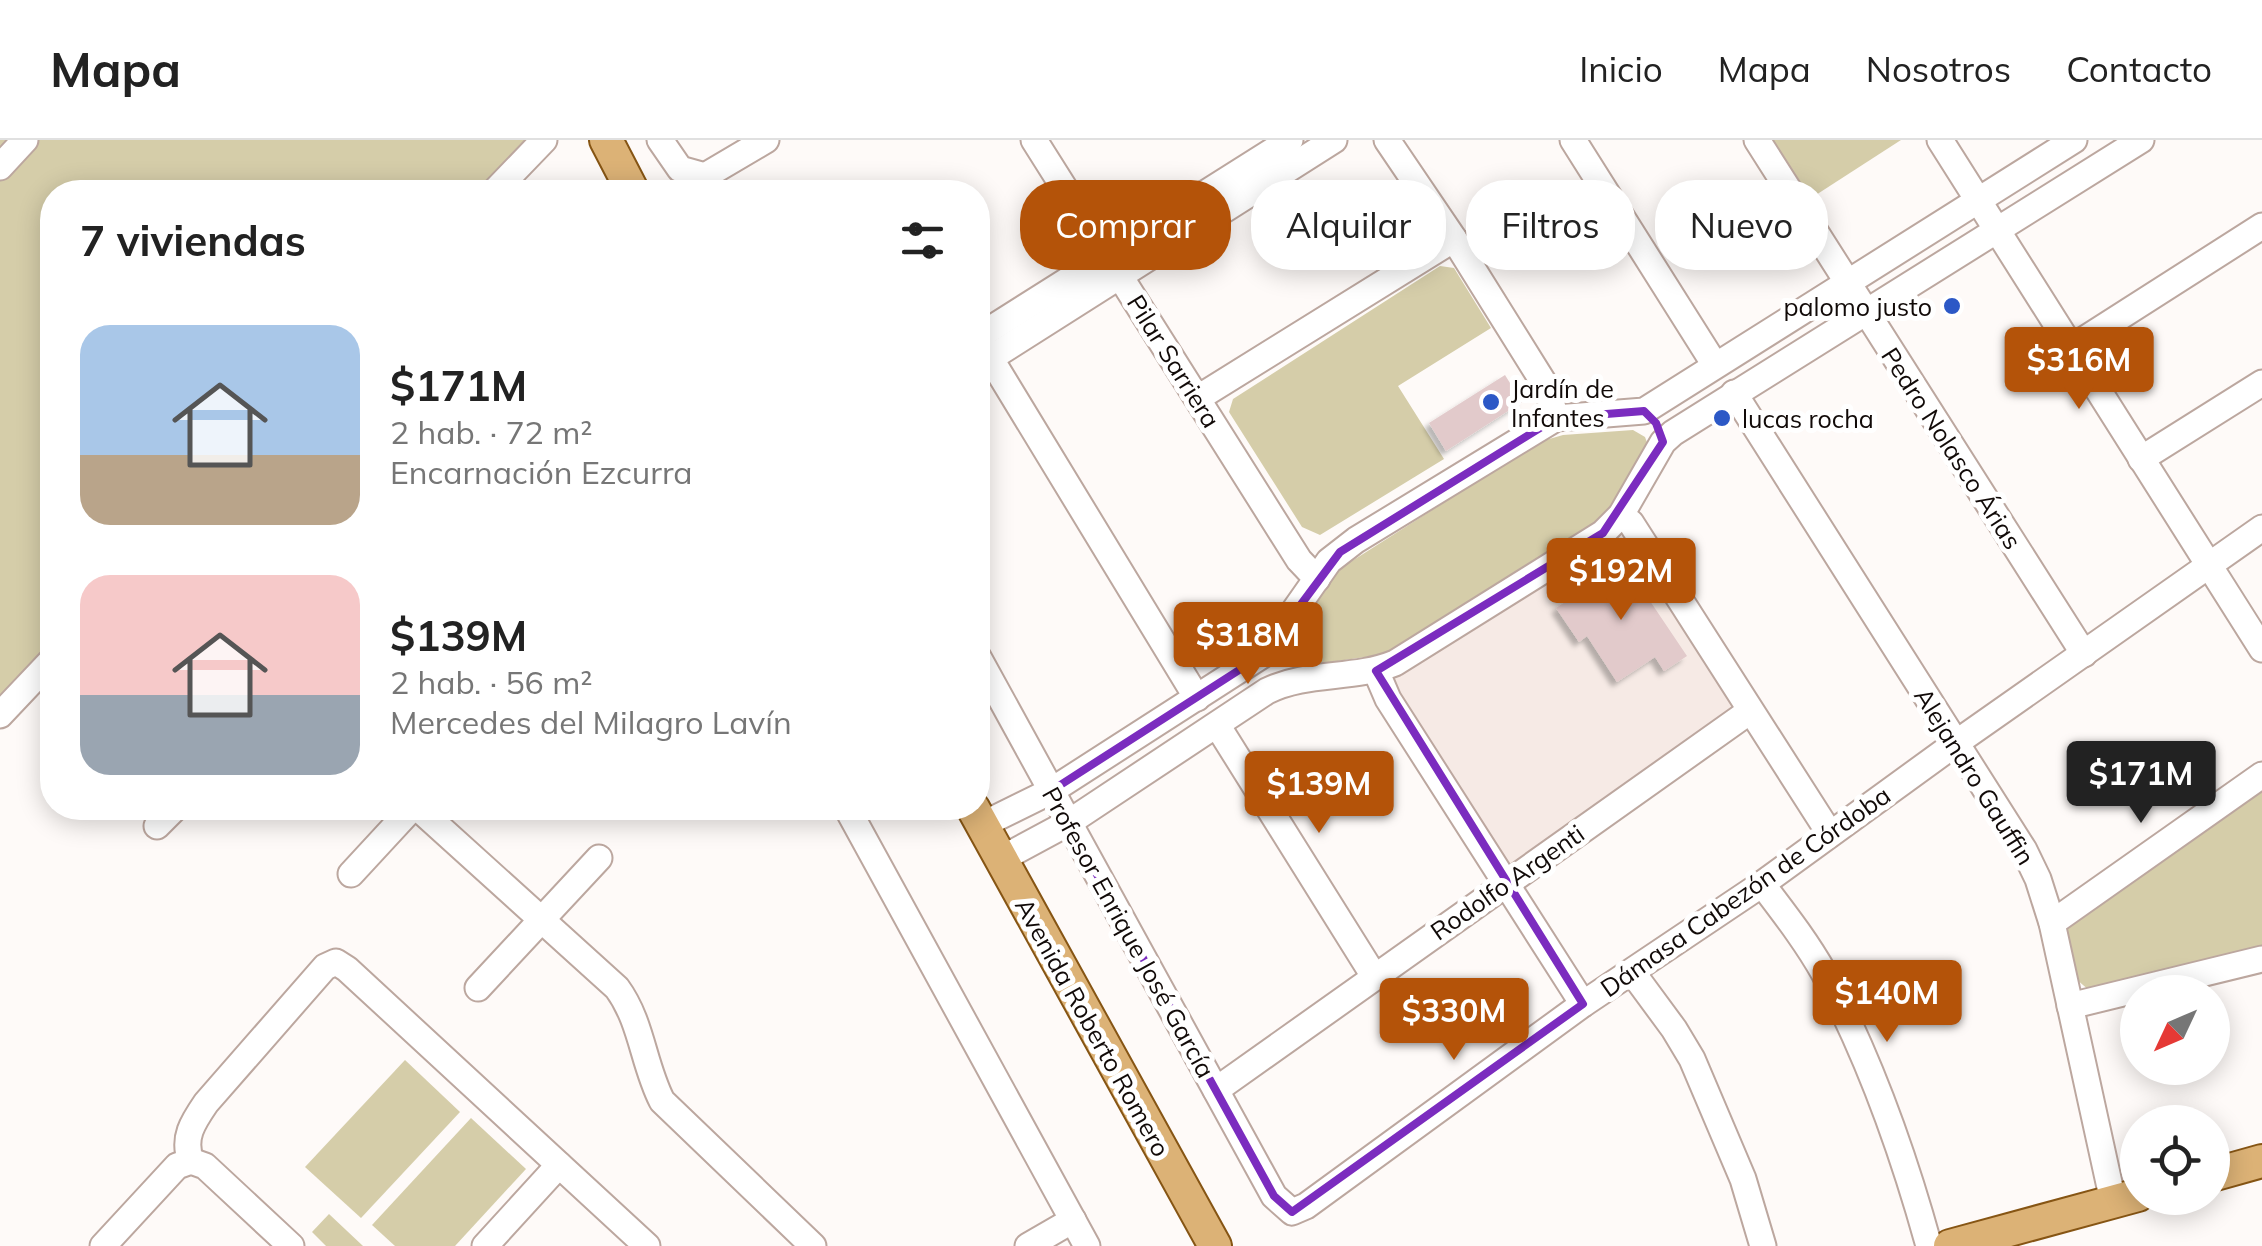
<!DOCTYPE html>
<html lang="es">
<head>
<meta charset="utf-8">
<style>
  :root { --surface:#fff; --page:#f2f2f2; --text:#222; --muted:#767676; --line:#e0e0e0; --accent:#b45309 }
  body { margin:0; font-family:Mulish,sans-serif; background:var(--page); color:var(--text); height:100vh; display:flex; flex-direction:column; font-size:38px; white-space:nowrap }
  * { box-sizing:border-box; margin:0 }
  p { font-size:32px; color:var(--muted) }
  .icon { flex:none; width:55px; height:55px; fill:none; stroke:currentColor; stroke-width:2; stroke-linecap:round; stroke-linejoin:round }
  .map { position:relative; flex:1; overflow:hidden }
  .drawer { position:absolute; left:40px; top:40px; width:950px; height:640px; display:flex; flex-direction:column; background:var(--surface); border-radius:40px; box-shadow:0 5px 25px #0003 }
  .drawer>* { flex:none }
  .top-card { position:absolute; left:1020px; top:40px; width:950px; height:90px; display:flex; gap:20px }
  .needle { width:65px; rotate:226deg }
  .fabs { position:absolute; left:2120px; top:835px; display:grid; gap:20px }
  .fabs a { display:grid; place-items:center; width:110px; height:110px; border-radius:50%; background:var(--surface); box-shadow:0 5px 25px #0003; font-size:50px }
  .price { position:absolute; translate:-50% -85px; padding:0 22px; border-radius:10px; background:var(--accent); color:#fff; font-size:32px; line-height:65px; filter:drop-shadow(0 2px 5px #0008) }
  .price::after { content:''; position:absolute; left:50%; top:60px; width:30px; height:22px; margin-left:-15px; background:inherit; clip-path:polygon(0 0,100% 0,50% 100%) }
  .price.selected { background:#222; color:#fff }
  ul { padding:0; list-style:none }
  li { display:flex; align-items:center; gap:30px; height:250px; padding:0 40px }
  li span { display:grid; place-items:center; flex:none; width:280px; height:200px; border-radius:30px; color:#555 }
  li>.icon { margin-inline-start:auto }
  span .icon { width:120px; height:120px; fill:#fffc; stroke-width:1 }
  li b { font-size:42px }
  h2 { display:flex; justify-content:space-between; align-items:center; height:120px; padding:0 40px; font-size:42px }
  .chip { padding:0 35px; border-radius:40px; background:var(--surface); box-shadow:0 5px 25px #0003; font-size:35px; line-height:90px }
  .chip.selected { background:var(--accent); color:#fff }
  header { display:flex; align-items:center; gap:60px; box-sizing:border-box; height:140px; padding:0 50px; background:var(--surface); border-bottom:2px solid var(--line) }
  header strong { font-size:48px }
  nav { display:flex; gap:55px; margin-inline-start:auto; font-size:35px }
  .map>svg:first-child { display:block }
  .built { fill:#f6eae5 }
  .green { fill:#d5cda9 }
  .building { fill:#e2cacb; filter:url(#shadow) }
  .lines { fill:none; stroke-linecap:round; stroke-linejoin:round }
  .minor-casing { stroke:#bca79f; stroke-width:29 }
  .major-casing { stroke:#865514; stroke-width:36 }
  .minor { stroke:#fff; stroke-width:25 }
  .major { stroke:#dcb276; stroke-width:32 }
  .marked { fill:none; stroke:#7b2cbf; stroke-width:8; stroke-linejoin:round }
  .poi-dot { fill:#2c58c6; stroke:#fff; stroke-width:4 }
  .labels { text-anchor:middle; dominant-baseline:central; stroke-width:10; stroke-linejoin:round; paint-order:stroke }
  .poi-label { font-size:25px; fill:#110a08; stroke:#fff; text-anchor:start }
  .street-label { font-size:25px; fill:#110a08; stroke:#fff }
</style>
</head>
<body>
<header>
<strong>Mapa</strong>
<nav><a>Inicio</a><a>Mapa</a><a>Nosotros</a><a>Contacto</a></nav>
</header>
<div class="map">
<svg width="2262" height="1106" viewBox="0 0 2262 1106">
  <defs>
    <filter id="shadow"><feDropShadow dx="-5" dy="5" stdDeviation="2.5" flood-color="#0004"/></filter>
  </defs>
  <rect width="100%" height="100%" fill="#fefaf8"/>
  <!-- built -->
  <path class="built" d="M1621,375L1750,571L1506,740L1377,531Z"/>
  <!-- green -->
  <g class="green">
    <path d="M0,0H532L483,52H52V515L0,571Z"/>
    <path d="M1766,0H1901L1805,62Z"/>
    <path d="M1440,126L1454,128L1491,188L1398,246L1444,319L1320,395L1302,387L1229,272L1233,259Z"/>
    <path d="M1633,290L1645,297L1648,305L1645,312L1602,378L1587,389L1396,509L1372,516L1310,525C1296,516 1290,509 1294,492L1341,428L1539,302L1563,295Z"/>
    <path d="M2262,645V809L2090,851L2076,839L2064,793L2072,780Z"/>
    <path d="M405,920L460,972L361,1078L305,1027Z"/>
    <path d="M471,978L526,1029L455,1106H395L372,1085Z"/>
    <path d="M329,1074L363,1106H326L312,1092Z"/>
  </g>
  <!-- building -->
  <g class="building">
    <path d="M1505,235L1522,262L1446,311L1429,283Z"/>
    <path d="M1619,415L1687,516L1664,531L1655,517L1617,542L1587,496L1579,502L1556,468L1606,435L1600,427Z"/>
  </g>
  <g class="lines">
    <defs>
      <g id="minor">
        <path d="M660,0L680,29L705,36L766,0"/>
        <path d="M1034,0L1299,420L1317,439"/>
        <path d="M1387,0L1454,99L1547,248L1556,278"/>
        <path d="M1573,0L1715,225"/>
        <path d="M1757,0L2084,514"/>
        <path d="M1940,0L2262,509"/>
        <path d="M0,27L25,0"/>
        <path d="M494,52L544,0"/>
        <path d="M978,197L1290,0"/>
        <path d="M978,198L1197,558"/>
        <path d="M2071,208L2262,86"/>
        <path d="M978,226L1334,0"/>
        <path d="M1734,253L2024,710L2038,739L2052,783L2113,1061"/>
        <path d="M1198,258L1454,99"/>
        <path d="M2141,319L2262,243"/>
        <path d="M1621,375L1631,383L1830,694"/>
        <path d="M978,517L1274,1056L1292,1072L1306,1066L1583,864L1762,744L1956,603L2262,388"/>
        <path d="M1376,531L1388,559L1583,864"/>
        <path d="M0,575L52,520"/>
        <path d="M1217,585L1374,836"/>
        <path d="M418,668L617,848C642,882 643,924 662,961L813,1106"/>
        <path d="M847,668L1087,1106"/>
        <path d="M982,685L1051,651L1264,514L1329,421L1356,400L1556,278L1644,271L2074,0"/>
        <path d="M157,686L175,668"/>
        <path d="M1001,719L1068,683L1267,551C1307,531 1353,540 1395,523L1603,393L1621,375L1663,302L1673,293L2141,0"/>
        <path d="M351,734L412,668"/>
        <path d="M1762,744C1784,773 1806,801 1824,833C1870,919 1903,1012 1929,1106"/>
        <path d="M2052,783L2262,635"/>
        <path d="M1632,832L1674,889L1692,919L1743,1039L1763,1106"/>
        <path d="M478,848L599,718"/>
        <path d="M2070,866L2262,819"/>
        <path d="M1216,950L1750,571"/>
        <path d="M191,1021C182,998 193,982 206,963L325,827L336,822L347,829L647,1106"/>
        <path d="M103,1106L177,1026L191,1021L205,1026L291,1106"/>
        <path d="M485,1106L559,1025"/>
        <path d="M1028,1106L1073,1080"/>
      </g>
      <g id="major">
        <path d="M606,0L633,52"/>
        <path d="M973,668L1215,1106"/>
        <path d="M2212,1035L2262,1021"/>
        <path d="M1950,1106L2138,1055"/>
      </g>
    </defs>
    <!-- minor casing -->
    <use href="#minor" class="minor-casing"/>
    <!-- major casing -->
    <use href="#major" class="major-casing"/>
    <!-- minor -->
    <use href="#minor" class="minor"/>
    <!-- major -->
    <use href="#major" class="major"/>
  </g>
  <!-- marked area -->
  <path class="marked" d="M1644,271L1656,283L1663,302L1603,393L1376,531L1583,864L1292,1072L1274,1056L1051,651L1264,514L1340,412L1556,278Z"/>
  <!-- markers -->
  <g class="poi-dot">
    <circle cx="1952" cy="166" r="10"/>
    <circle cx="1491" cy="262" r="10"/>
    <circle cx="1722" cy="278" r="10"/>
  </g>
  <g class="labels">
    <!-- poi labels -->
    <g class="poi-label">
      <text x="1932" y="166" text-anchor="end">palomo justo</text>
      <text x="1511" y="248">Jardín de<tspan x="1511" dy="29">Infantes</tspan></text>
      <text x="1742" y="278">lucas rocha</text>
    </g>
    <!-- street labels -->
    <g class="street-label">
      <text transform="translate(1174 221) rotate(58)">Pilar Sarriera</text>
      <text transform="translate(1952 308) rotate(57)">Pedro Nolasco Árias</text>
      <text transform="translate(1975 636) rotate(58)">Alejandro Gauffin</text>
      <text transform="translate(1507 742) rotate(-35)">Rodolfo Argenti</text>
      <text transform="translate(1745 751) rotate(-35)">Dámasa Cabezón de Córdoba</text>
      <text transform="translate(1129 792) rotate(61)">Profesor Enrique José García</text>
      <text transform="translate(1093 887) rotate(61)">Avenida Roberto Romero</text>
    </g>
  </g>
</svg>
<div class="fabs">
<a><svg class="needle" viewBox="-14 -14 28 28"><path d="M0-13l5 13h-10z" fill="#e53935"/><path d="M0 13l5-13h-10z" fill="#767676"/></svg></a>
<a><svg class="icon" aria-label="locate" viewBox="0 0 24 24"><circle cx="12" cy="12" r="6"/><path d="M12 2v4M12 18v4M2 12h4M18 12h4"/></svg></a>
</div>
<b class="price" style="left:2079px;top:272px">$316M</b>
<b class="price" style="left:1621px;top:483px">$192M</b>
<b class="price" style="left:1248px;top:547px">$318M</b>
<b class="price selected" style="left:2141px;top:686px">$171M</b>
<b class="price" style="left:1319px;top:696px">$139M</b>
<b class="price" style="left:1887px;top:905px">$140M</b>
<b class="price" style="left:1454px;top:923px">$330M</b>
<div class="top-card">
<a class="chip selected">Comprar</a>
<a class="chip">Alquilar</a>
<a class="chip">Filtros</a>
<a class="chip">Nuevo</a>
</div>
<section class="drawer">
<h2>7 viviendas<svg class="icon" aria-label="filters" viewBox="0 0 24 24"><path d="M4 7h16M4 17h16"/><circle cx="9" cy="7" r="2"/><circle cx="15" cy="17" r="2"/></svg></h2>
<ul>
<li><span style="background:linear-gradient(#a9c7e8 65%,#b9a48a 0)"><svg class="icon" aria-label="home" viewBox="0 0 24 24"><path d="M3 11l9-7 9 7M6 9v11h12V9"/></svg></span><div><b>$171M</b><p>2 hab. · 72 m²</p><p>Encarnación Ezcurra</p></div></li>
<li><span style="background:linear-gradient(#f6c9c9 60%,#9aa5b1 0)"><svg class="icon" aria-label="home" viewBox="0 0 24 24"><path d="M3 11l9-7 9 7M6 9v11h12V9"/></svg></span><div><b>$139M</b><p>2 hab. · 56 m²</p><p>Mercedes del Milagro Lavín</p></div></li>
</ul>
</section>
</div>
</body>
</html>
